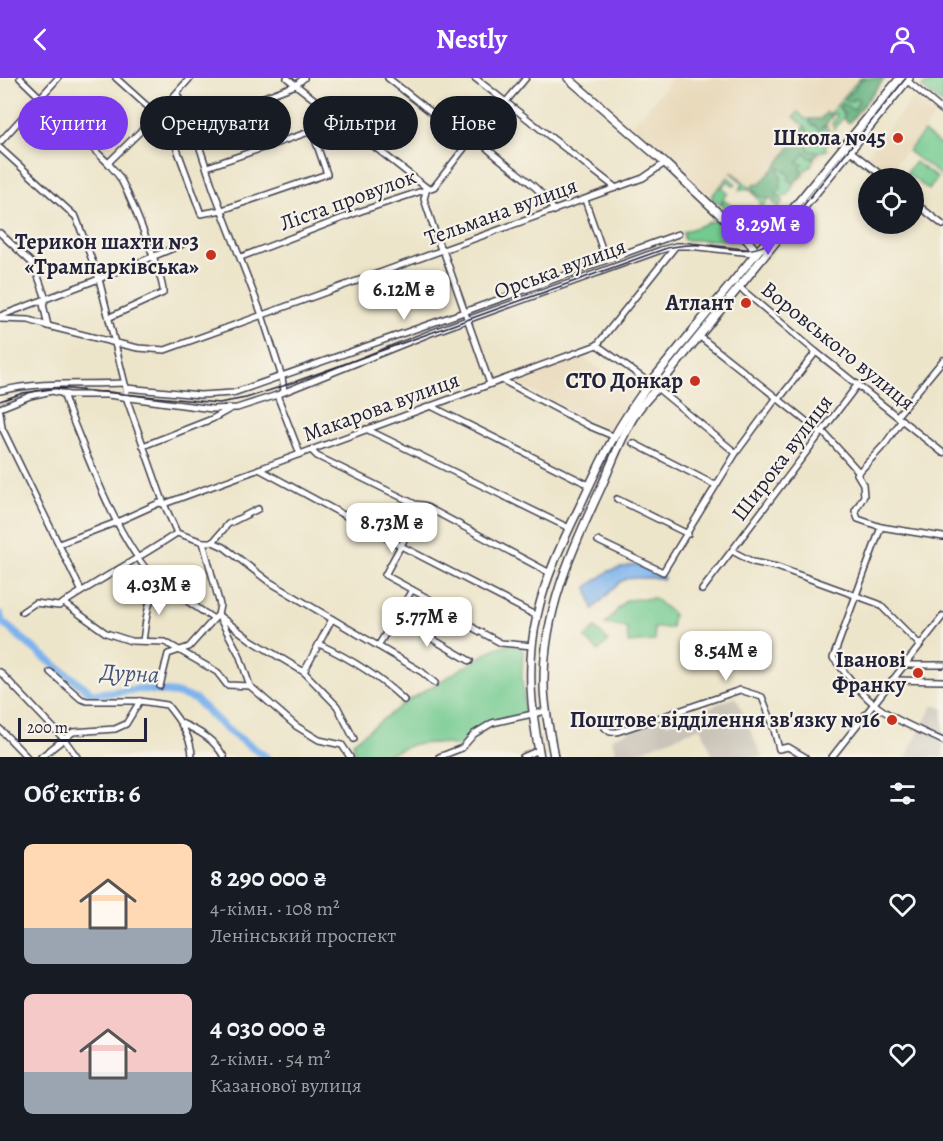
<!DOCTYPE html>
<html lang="uk">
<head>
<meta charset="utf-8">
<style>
  :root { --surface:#171b24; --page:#242831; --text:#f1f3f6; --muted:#9ea1a6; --accent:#7c3aed }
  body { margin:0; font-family:Alegreya,serif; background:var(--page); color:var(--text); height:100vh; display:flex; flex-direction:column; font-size:22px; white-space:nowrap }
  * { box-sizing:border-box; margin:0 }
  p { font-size:20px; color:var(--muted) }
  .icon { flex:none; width:33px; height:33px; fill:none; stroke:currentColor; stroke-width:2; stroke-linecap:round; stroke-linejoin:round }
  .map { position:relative; height:679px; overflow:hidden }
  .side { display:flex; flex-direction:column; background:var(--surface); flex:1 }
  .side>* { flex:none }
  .banner { position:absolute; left:18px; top:18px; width:600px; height:54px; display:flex; gap:12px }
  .fabs { position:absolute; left:858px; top:90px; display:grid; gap:12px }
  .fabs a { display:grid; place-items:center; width:66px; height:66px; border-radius:50%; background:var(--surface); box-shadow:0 3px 9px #0003; font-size:30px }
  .scale { position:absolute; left:18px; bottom:15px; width:129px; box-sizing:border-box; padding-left:6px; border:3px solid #22223b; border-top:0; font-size:16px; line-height:21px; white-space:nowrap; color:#22223b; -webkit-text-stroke:4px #f7f3e8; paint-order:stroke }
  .price { position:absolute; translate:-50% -51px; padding:0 14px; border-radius:12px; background:#fff; color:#222; font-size:20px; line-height:39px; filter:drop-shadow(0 2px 3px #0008) }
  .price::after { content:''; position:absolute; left:50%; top:36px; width:18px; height:14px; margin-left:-9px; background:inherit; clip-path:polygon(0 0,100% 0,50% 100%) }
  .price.selected { background:var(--accent); color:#fff }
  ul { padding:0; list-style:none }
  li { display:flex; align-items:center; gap:18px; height:150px; padding:0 24px }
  li span { display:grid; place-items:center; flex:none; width:168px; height:120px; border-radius:9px; color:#555 }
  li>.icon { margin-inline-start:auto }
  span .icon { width:72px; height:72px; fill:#fffc; stroke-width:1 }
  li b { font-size:26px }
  h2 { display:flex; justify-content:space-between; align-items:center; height:72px; padding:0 24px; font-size:26px }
  .chip { padding:0 21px; border-radius:27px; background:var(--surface); box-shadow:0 3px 9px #0003; font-size:21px; line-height:54px }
  .chip.selected { background:var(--accent); color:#fff }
  header { display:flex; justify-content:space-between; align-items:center; height:78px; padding:0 24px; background:var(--accent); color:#fff; font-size:27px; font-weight:600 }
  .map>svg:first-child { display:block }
  .built { fill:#e8d9ba }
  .industrial { fill:#c9c3b8 }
  .green { fill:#73cb90; stroke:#4a7666; stroke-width:1.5 }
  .forest { fill:#5eaf7a; stroke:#40685a; stroke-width:1.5 }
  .water { fill:#7fb4ed; stroke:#506b94; stroke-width:1.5 }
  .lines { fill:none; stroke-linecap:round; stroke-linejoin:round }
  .river { stroke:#7fb4ed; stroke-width:8 }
  .minor-casing { stroke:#403f50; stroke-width:8 }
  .major-casing { stroke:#403f50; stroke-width:10 }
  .minor { stroke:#fff; stroke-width:5 }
  .major { stroke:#fff; stroke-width:7 }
  .tram { stroke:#22223b; stroke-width:1.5 }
  .poi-dot { fill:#c8321e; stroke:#f7f3e8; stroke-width:2 }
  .labels { text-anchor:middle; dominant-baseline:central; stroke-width:4.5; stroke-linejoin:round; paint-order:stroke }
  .poi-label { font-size:22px; font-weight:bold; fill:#22223b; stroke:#f7f3e8; text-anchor:end }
  .street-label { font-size:22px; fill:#22223b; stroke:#f7f3e8 }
  .water-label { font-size:24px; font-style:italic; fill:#435579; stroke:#f7f3e8 }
</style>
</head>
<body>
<header><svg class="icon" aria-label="back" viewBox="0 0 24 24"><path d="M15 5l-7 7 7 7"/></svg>Nestly<svg class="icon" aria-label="person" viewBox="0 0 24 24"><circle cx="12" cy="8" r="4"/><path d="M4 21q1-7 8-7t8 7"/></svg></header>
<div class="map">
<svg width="943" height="679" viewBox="0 0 943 679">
  <rect width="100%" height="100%" fill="#f7f3e8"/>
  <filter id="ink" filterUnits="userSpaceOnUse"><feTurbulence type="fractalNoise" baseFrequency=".0167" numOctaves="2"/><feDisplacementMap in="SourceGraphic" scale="12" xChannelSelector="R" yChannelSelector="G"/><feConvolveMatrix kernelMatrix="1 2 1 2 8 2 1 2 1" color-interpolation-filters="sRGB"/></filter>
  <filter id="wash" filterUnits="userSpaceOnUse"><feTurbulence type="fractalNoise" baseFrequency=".008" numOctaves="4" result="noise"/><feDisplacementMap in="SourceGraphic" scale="24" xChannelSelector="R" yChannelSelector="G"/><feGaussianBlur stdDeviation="1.35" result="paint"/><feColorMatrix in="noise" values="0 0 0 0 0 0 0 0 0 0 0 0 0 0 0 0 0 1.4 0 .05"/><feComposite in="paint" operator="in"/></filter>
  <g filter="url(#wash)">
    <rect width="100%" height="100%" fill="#ede5ca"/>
    <!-- built -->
    <g class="built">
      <path d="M673,0H885L849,45L843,40L833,52L839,57L832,66L829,65L825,70L827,72L778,130L734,95H731L711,119L632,48Z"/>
      <path d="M913,20L935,38L886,97L865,79Z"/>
      <path d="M580,277L634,315L609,353L513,303Z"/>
    </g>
    <!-- industrial -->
    <g class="industrial">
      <path d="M736,619L762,679H713L701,649L626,679H618L611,660L664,640L667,646Z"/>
      <path d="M933,627L943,630V679H906Z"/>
    </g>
    <!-- green -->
    <g class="green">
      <path d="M860,0H864L858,4L854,13L849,15L851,23L856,20L859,22L855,31L853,32L844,26H841L839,30L845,38L833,52L835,49L832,46L837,38L834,35L832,38L830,35Z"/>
      <path d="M929,0H943V26L922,10L923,7L929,6Z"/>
      <path d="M798,34L805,41H810V45L816,48L824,49L826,47L829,55L836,60L835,62L830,61L825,70L827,72L814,75L809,72L805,61L807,50L794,39Z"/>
      <path d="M924,54L943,69V99L908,73Z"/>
      <path d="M805,74L810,80H814L811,88L802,94L800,90L803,86L797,85Z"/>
      <path d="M915,84L937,100L929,112L906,95Z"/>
      <path d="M779,89L790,97L793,105L795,104L788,117L781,120L775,115L781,100L777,92Z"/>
      <path d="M731,95H734L757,117L768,121L762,131L759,129L761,125L750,111L739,112L743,105Z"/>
      <path d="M728,99L736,106L734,108L728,103L722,110L728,115L725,118L720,126L711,119Z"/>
      <path d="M725,123L742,135L755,134L758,131L770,140L760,151H751L721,127Z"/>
      <path d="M716,142L737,162H684L683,154Z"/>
      <path d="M654,520L673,536L671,550H654L655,563L628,565L627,550L605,546L626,522Z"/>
      <path d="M595,550L608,563L598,573L585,560Z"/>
      <path d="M505,567L520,568L523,573L522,598L525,636C495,643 480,644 460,668L438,665L414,666L381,679H355L353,664L406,624L494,571Z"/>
    </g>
    <!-- forest -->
    <g class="forest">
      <path d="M864,0H885L849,45L843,40L845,38L839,28L844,26L852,32L855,31L859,22L856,20L847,24L845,20L854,12L858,4Z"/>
      <path d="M827,34L832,38L824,49L822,48V51L819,52L815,47L813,48L810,45V41H820Z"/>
      <path d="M805,48L808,54L806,63L809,72L818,74V76L814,80H810L805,75L797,85L803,86L800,90L803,97L793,105L788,102L790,97L779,89L778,92L781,100V111L775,115L783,123L778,130L773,124L775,121C766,122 754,119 752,108L756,105L759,107L777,87Z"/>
    </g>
    <!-- water -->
    <path class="water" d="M636,486L656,493L664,500L663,502L660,500H628L620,504L593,531L587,509L609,493Z"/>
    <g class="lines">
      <!-- river -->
      <path class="river" d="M0,536L2,544L43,578L93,616L141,611L176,615L195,621L226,651L266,679"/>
    </g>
  </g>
  <g filter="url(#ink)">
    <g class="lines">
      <defs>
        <g id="minor">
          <path d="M20,0L108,85C112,90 117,95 120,100C129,116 165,202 163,215L110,239"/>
          <path d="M116,0L157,37L170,52L201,136L222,132L327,96L312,53"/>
          <path d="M287,0L427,110L424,121L440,169L443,172L490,306"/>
          <path d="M388,0L469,64"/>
          <path d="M475,0L616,110"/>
          <path d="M904,0L943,33"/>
          <path d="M177,16L192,46L213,110L262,237L282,299L284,313"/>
          <path d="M170,52L192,46L296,7L304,0"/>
          <path d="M476,59C497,85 541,105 554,133"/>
          <path d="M0,64L58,0"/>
          <path d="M0,70L76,139L99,201L126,310V319L164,426L177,455L203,464H213L224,469L268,503L422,594L435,605"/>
          <path d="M848,71L885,100"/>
          <path d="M108,85L157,37L190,0"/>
          <path d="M207,89L312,53L338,41"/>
          <path d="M585,122L606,182"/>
          <path d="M914,124L943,147"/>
          <path d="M0,155L34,187L46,221L43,226L48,248"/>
          <path d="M241,179L361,133L434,109L469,64L476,59L526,0"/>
          <path d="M739,209L816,274L943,375"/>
          <path d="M0,238L99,201L181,167"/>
          <path d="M0,241L29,242L48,248L116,265L138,270L165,272L643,100L665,85"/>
          <path d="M699,258L821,355H824L859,394L857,396L863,406L864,418L855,433L858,441L881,449L943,459"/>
          <path d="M597,267L650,305"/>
          <path d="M502,302L589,348L613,358"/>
          <path d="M126,310L200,317L233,315L464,234L678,156"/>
          <path d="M657,310L736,375"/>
          <path d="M0,313C42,303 81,307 124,305"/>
          <path d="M63,315L69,333C91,386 121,473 164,510C169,515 177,518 184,521C194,527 204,535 214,541L218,537L251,562L304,594L337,628L354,661"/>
          <path d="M277,317L300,376"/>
          <path d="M431,328L589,407"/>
          <path d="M0,330L30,318L52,313L69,317H108L212,331L237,330L277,317L431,255L661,172L676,168H689L752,175L772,167"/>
          <path d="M0,334L2,350L81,512"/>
          <path d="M897,338L943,282"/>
          <path d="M366,351L569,450"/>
          <path d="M633,365L715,407"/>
          <path d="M143,368L212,341L230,331"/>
          <path d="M311,372L317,378L415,426L423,427L550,495"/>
          <path d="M259,391L401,468L537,538"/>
          <path d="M859,394L885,366L902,342"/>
          <path d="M617,421L688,456"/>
          <path d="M423,427L385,497L453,534L475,551L501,565L532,568"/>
          <path d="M881,449L833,580C846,595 858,613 873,625C893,642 920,652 943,663"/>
          <path d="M598,463L663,494L736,375L775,322L779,321L816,274"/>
          <path d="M203,464L220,527L218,537L239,576L250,608"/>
          <path d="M213,464L228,446L258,431"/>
          <path d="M59,466L117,444L159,425L164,426L597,267L675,169"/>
          <path d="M732,473L753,484L777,489L879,526L920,567"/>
          <path d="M702,512L858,306"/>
          <path d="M64,525L106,555L131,563L165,564L217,594L227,607L250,608L296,648L319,662L342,667L350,679"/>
          <path d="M22,534L35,525L59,528C98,502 138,481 177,455"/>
          <path d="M395,539L470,583"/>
          <path d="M143,563C146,544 147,521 159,505"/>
          <path d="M319,566C351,581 379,598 404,622"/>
          <path d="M378,568L412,512"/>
          <path d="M904,587H943"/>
          <path d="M0,594L64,661L77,679"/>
          <path d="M50,594L81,621L87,623H140L167,627C179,642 192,659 192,679"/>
          <path d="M304,594L332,541"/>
          <path d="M892,602L943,603"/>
          <path d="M160,608L168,576L189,569L214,541"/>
          <path d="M181,645C199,653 214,661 224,679"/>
          <path d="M605,650L610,654H617L740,612L762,619L772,644L779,671L788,669L805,679"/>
          <path d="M0,651L27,679"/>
          <path d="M41,679L73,654L115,651L126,646L140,623"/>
          <path d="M439,679L462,670L474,656L492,645L546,633"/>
          <path d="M523,679L539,672"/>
          <path d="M832,679L943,538"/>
        </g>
        <g id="major">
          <path d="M568,0L665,85L747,162L753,169L755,178"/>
          <path d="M540,679C531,632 526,585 537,538C545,500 563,463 580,428C602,380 618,346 650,305L900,0"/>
          <path d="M554,679C550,655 544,631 544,606C543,536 570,476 599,414C611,388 621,359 636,335C642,326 650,318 657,310L909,0"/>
        </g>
      </defs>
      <!-- minor casing -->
      <use href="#minor" class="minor-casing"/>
      <!-- major casing -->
      <use href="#major" class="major-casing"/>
      <!-- minor -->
      <use href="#minor" class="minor"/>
      <!-- major -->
      <use href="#major" class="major"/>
      <!-- tram -->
      <path class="tram" d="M0,323L23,315L59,310L219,325L246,320L283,308L667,170C678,168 689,166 701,167C733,170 756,181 782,154L906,0"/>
    </g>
  </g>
  <!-- markers -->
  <g class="poi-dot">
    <circle cx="898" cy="60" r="6"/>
    <circle cx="211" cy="177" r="6"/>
    <circle cx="746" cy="225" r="6"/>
    <circle cx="695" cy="303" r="6"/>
    <circle cx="918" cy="595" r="6"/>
    <circle cx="892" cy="642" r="6"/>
  </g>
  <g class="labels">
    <!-- poi labels -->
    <g class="poi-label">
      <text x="886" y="60">Школа №45</text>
      <text x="199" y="164">Терикон шахти №3<tspan x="199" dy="25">«Трампарківська»</tspan></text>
      <text x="734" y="225">Атлант</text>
      <text x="683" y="303">СТО Донкар</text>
      <text x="906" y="582">Іванові<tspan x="906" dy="25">Франку</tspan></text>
      <text x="880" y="642">Поштове відділення зв'язку №16</text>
    </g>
    <!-- street labels -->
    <g class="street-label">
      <text transform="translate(348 122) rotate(-20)">Ліста провулок</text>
      <text transform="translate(501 134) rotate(-20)">Тельмана вулиця</text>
      <text transform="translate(560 191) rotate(-20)">Орська вулиця</text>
      <text transform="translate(838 268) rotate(39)">Воровського вулиця</text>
      <text transform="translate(381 329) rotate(-20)">Макарова вулиця</text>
      <text transform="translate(782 380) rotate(-53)">Широка вулиця</text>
    </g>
    <!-- water labels -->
    <g class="water-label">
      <text transform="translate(130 595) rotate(3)">Дурна</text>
    </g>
  </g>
</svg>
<div class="fabs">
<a><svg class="icon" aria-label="locate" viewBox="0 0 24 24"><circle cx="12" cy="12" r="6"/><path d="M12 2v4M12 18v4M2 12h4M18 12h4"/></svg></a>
</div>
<div class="scale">200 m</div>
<b class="price selected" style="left:768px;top:178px">8.29M ₴</b>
<b class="price" style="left:404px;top:243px">6.12M ₴</b>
<b class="price" style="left:392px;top:476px">8.73M ₴</b>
<b class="price" style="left:159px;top:538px">4.03M ₴</b>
<b class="price" style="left:427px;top:570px">5.77M ₴</b>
<b class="price" style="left:726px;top:604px">8.54M ₴</b>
<div class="banner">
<a class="chip selected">Купити</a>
<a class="chip">Орендувати</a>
<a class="chip">Фільтри</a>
<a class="chip">Нове</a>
</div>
</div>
<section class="side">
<h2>Об’єктів: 6<svg class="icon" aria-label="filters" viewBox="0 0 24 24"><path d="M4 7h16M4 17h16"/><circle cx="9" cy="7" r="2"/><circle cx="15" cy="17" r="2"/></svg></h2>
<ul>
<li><span style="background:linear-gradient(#ffd9b3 70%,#9aa5b1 0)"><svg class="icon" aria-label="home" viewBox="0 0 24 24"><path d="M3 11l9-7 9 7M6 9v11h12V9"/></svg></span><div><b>8 290 000 ₴</b><p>4-кімн. · 108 m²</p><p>Ленінський проспект</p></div><svg class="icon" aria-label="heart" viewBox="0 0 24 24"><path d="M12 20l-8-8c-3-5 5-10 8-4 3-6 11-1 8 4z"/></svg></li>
<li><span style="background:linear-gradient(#f6c9c9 65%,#9aa5b1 0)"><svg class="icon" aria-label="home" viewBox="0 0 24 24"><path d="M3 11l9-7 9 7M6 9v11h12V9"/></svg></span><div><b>4 030 000 ₴</b><p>2-кімн. · 54 m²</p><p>Казанової вулиця</p></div><svg class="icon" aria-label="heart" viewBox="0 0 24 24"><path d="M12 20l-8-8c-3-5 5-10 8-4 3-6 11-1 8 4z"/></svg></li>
</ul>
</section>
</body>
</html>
